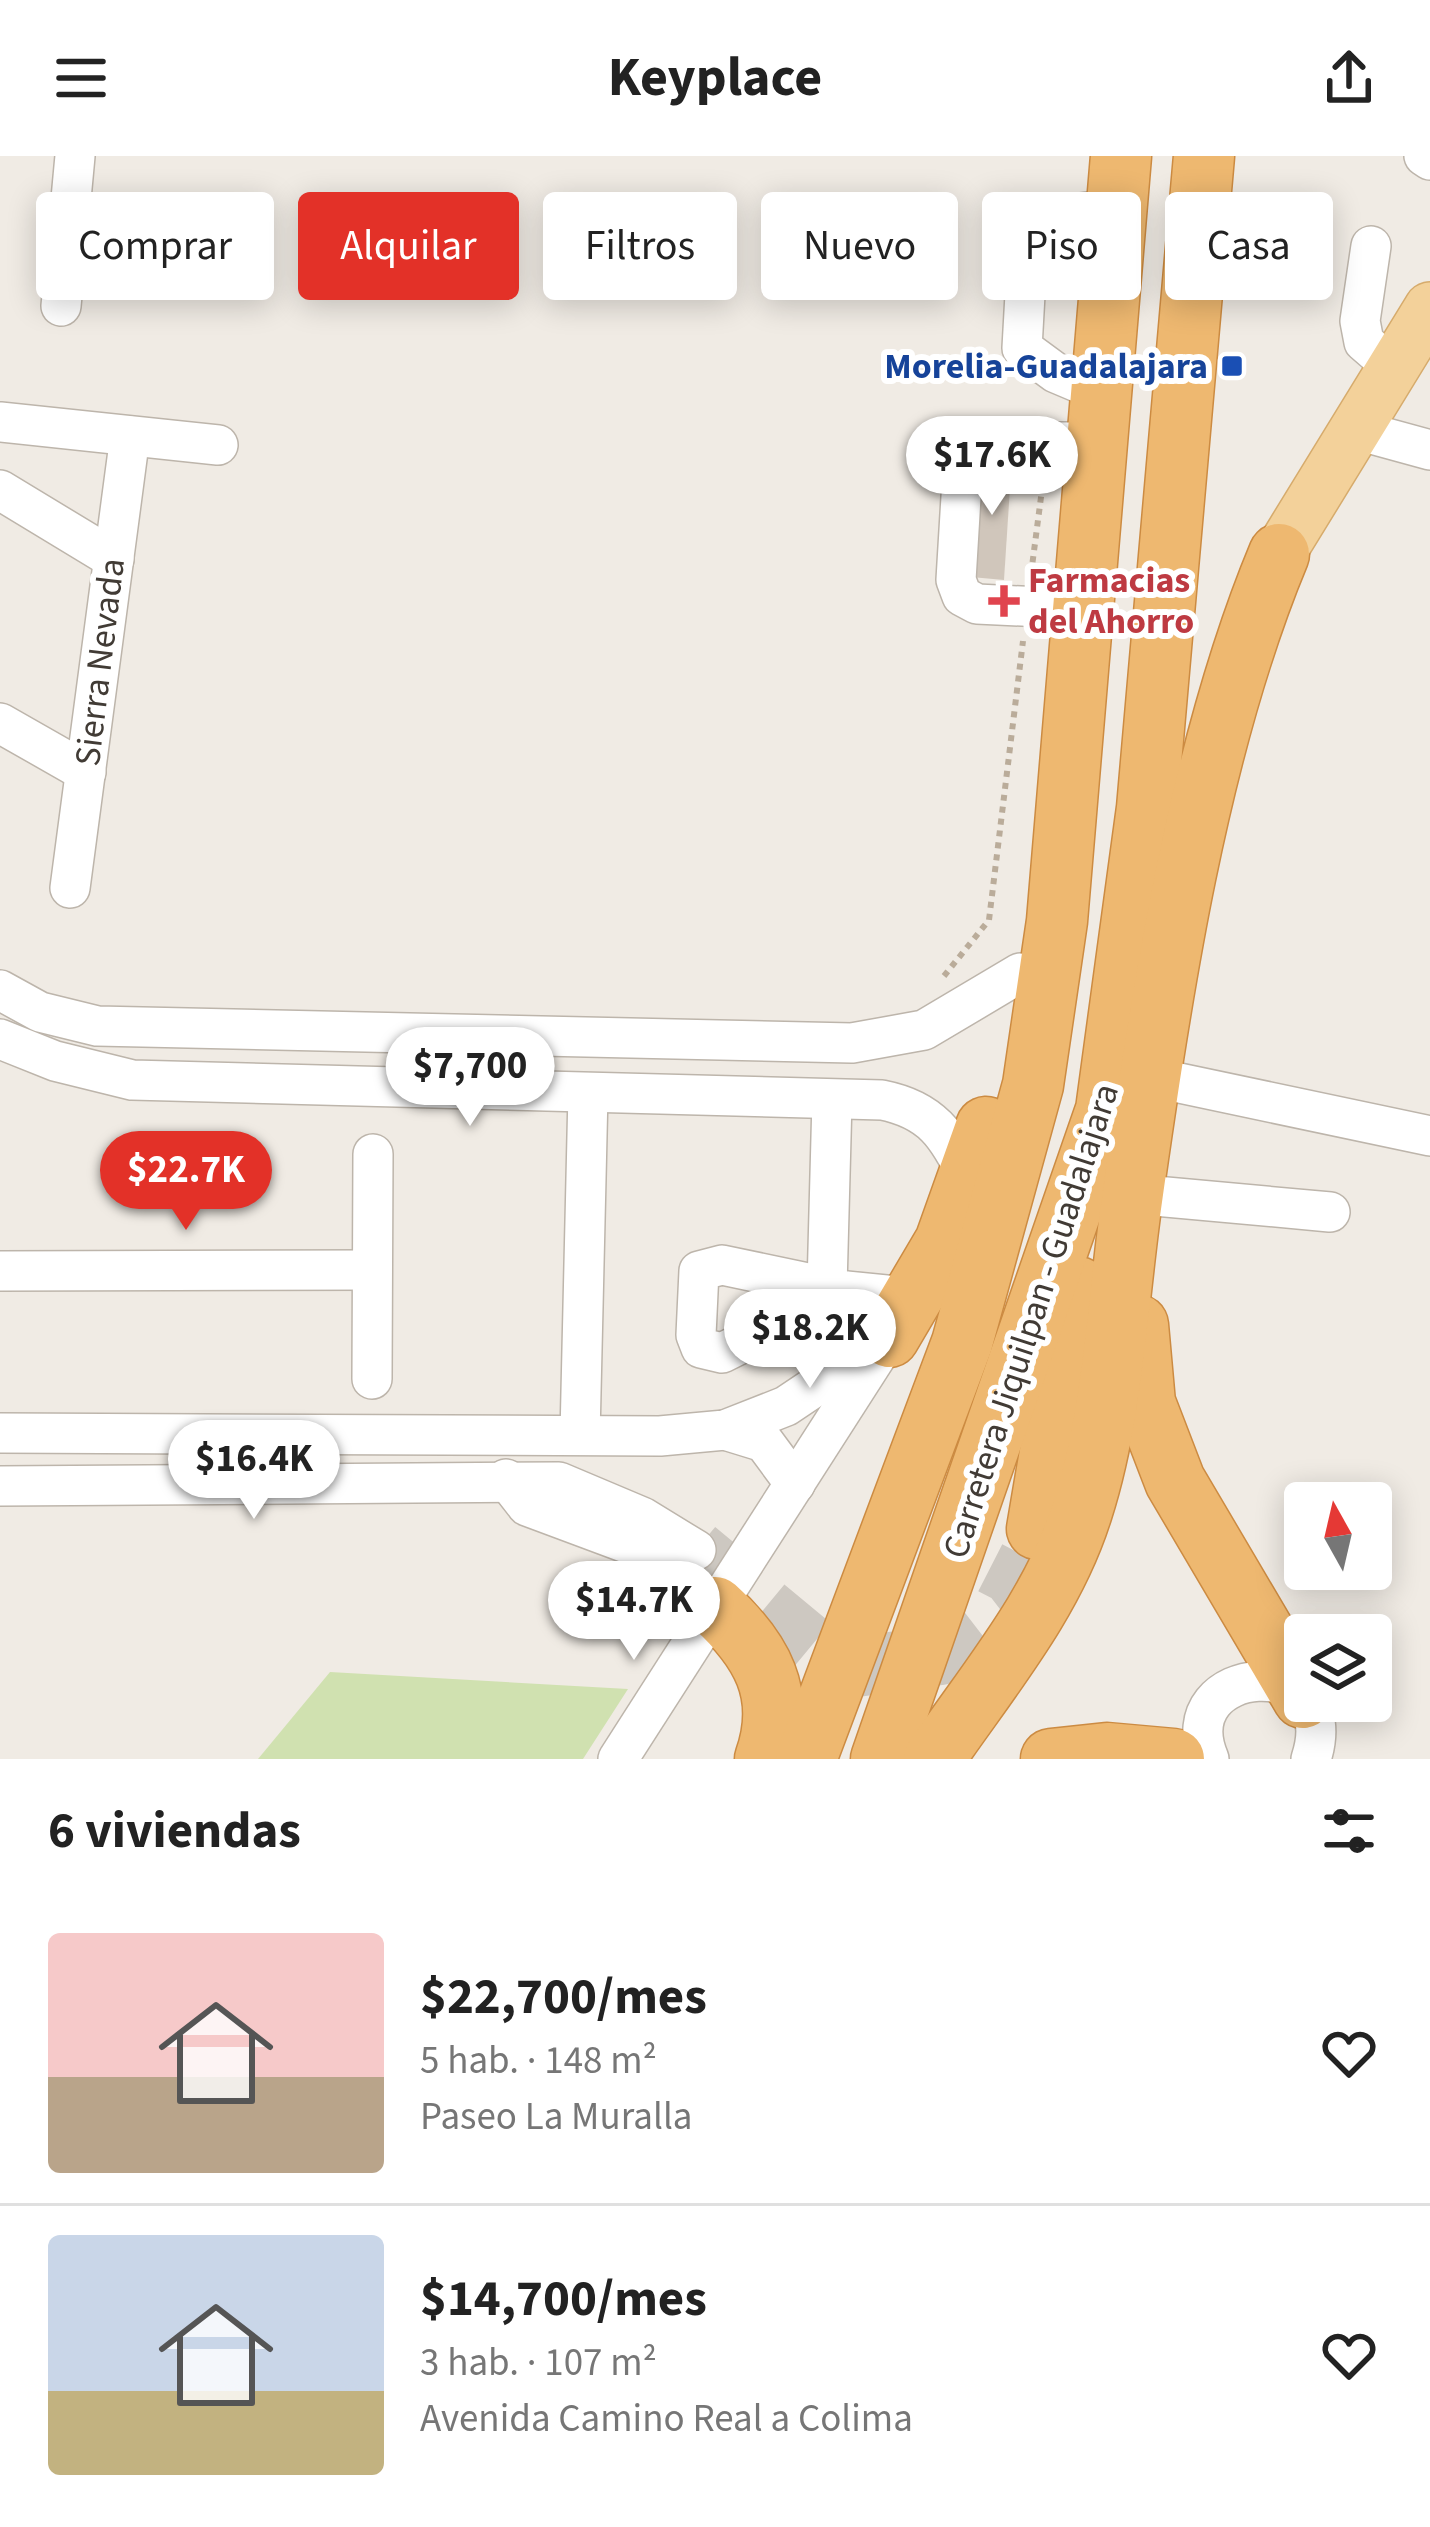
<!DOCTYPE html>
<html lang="es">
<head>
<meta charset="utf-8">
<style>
  :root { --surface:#fff; --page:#f2f2f2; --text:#222; --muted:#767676; --line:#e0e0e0; --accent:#e33128 }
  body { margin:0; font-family:"Source Sans 3",sans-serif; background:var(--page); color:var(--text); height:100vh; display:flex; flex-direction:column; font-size:45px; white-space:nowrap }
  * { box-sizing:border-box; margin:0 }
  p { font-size:39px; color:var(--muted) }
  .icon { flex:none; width:66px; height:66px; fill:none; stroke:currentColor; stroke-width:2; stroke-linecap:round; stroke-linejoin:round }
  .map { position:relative; height:1603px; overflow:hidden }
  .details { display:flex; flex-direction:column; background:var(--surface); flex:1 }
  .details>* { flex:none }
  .guide { position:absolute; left:36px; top:36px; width:1359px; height:108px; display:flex; gap:24px }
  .needle { width:78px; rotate:352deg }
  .buttons { position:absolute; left:1284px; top:1326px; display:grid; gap:24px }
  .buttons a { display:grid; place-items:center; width:108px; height:108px; border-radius:12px; background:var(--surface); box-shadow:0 6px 30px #0003; font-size:60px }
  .price { position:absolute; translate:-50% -102px; padding:0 27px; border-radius:42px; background:#fff; color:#222; font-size:39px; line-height:78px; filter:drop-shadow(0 3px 6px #0008) }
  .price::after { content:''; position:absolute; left:50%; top:72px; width:36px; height:27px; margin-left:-18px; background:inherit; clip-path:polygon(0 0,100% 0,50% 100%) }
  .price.active { background:var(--accent); color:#fff }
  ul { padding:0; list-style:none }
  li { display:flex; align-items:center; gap:36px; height:300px; padding:0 48px }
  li+li { border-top:3px solid var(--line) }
  li span { display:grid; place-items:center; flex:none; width:336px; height:240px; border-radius:12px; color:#555 }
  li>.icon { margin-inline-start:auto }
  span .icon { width:144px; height:144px; fill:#fffc; stroke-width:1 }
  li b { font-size:51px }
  h2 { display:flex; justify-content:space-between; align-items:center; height:144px; padding:0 48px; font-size:51px }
  .pill { padding:0 42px; border-radius:12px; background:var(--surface); box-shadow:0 6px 30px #0003; font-size:42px; line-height:108px }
  .pill.active { background:var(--accent); color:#fff }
  header { display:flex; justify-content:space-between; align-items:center; height:156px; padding:0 48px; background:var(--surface); font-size:54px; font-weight:700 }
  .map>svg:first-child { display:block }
  .green { fill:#d0e1b0 }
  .building { fill:#d0c6bb }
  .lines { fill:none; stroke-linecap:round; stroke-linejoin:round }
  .highway-tunnel { stroke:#cdc8c1; stroke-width:60; stroke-dasharray:60 30; stroke-linecap:butt }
  .minor-casing { stroke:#bdb5ab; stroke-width:42 }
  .major-casing { stroke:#d6ab6c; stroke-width:54 }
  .highway-casing { stroke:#cc8b42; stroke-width:63 }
  .path { stroke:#baac9a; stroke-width:6; stroke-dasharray:6 6; stroke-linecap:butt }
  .minor { stroke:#fff; stroke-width:39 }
  .major { stroke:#f3d19a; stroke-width:51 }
  .highway { stroke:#eeb870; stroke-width:60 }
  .transit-dot { fill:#1a4fb4; stroke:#fff; stroke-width:4.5 }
  .health-dot { fill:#e0444e; stroke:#fff; stroke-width:4.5 }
  .labels { text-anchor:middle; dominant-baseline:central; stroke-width:12; stroke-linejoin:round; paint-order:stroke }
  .transit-label { font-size:36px; font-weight:bold; fill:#164399; stroke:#fff; text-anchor:end }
  .health-label { font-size:36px; font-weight:bold; fill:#be3a42; stroke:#fff; text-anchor:start }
  .street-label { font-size:36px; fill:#413b35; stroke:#fff }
</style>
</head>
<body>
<header><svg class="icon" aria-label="menu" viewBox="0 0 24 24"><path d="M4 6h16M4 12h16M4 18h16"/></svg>Keyplace<svg class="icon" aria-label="share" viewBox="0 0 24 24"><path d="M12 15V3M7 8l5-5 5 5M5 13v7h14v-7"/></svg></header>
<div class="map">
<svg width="1430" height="1603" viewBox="0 0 1430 1603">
  <rect width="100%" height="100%" fill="#f0ebe4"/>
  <!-- green -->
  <path class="green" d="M330,1516L628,1533L583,1603H258Z"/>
  <!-- building -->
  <path class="building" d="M980,299L1012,301L1004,424L971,421Z"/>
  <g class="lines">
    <!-- highway-tunnel -->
    <path class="highway-tunnel" d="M696,1394L815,1493L856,1511L940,1499L1005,1449L1029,1402"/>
    <defs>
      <g id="minor">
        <path d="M1424,0L1430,4"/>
        <path d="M1371,90L1360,165L1364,186L1394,212"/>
        <path d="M61,150L75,0"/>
        <path d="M1101,236L1056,217L1022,192L1028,85C1042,55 1088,57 1118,53"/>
        <path d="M0,266L218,289"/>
        <path d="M1357,274L1430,294"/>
        <path d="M0,334L114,403"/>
        <path d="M1084,453L977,448L962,440L956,424L963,308L970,292L986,286H1097"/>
        <path d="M0,567L86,616"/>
        <path d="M70,732L130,280"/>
        <path d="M0,834L40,856L97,870L852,887L924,874L1020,817"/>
        <path d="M0,883L55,905L132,924L882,944C932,954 948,979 969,1023"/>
        <path d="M1151,921L1430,980"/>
        <path d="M1133,1038L1330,1056"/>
        <path d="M0,1115L372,1114"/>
        <path d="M827,1131L832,944"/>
        <path d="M846,1135L722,1197L701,1192L696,1179L699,1115L722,1109L846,1135L916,1142"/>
        <path d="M372,1223L373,998"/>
        <path d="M725,1274L764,1286L795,1328"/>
        <path d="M0,1277L660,1280L725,1274L786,1250L889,1181"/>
        <path d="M580,1279L588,937"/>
        <path d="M506,1323L527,1350L629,1388L715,1451"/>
        <path d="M0,1330L559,1326L642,1361L696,1394"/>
        <path d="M618,1603L879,1196"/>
        <path d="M1209,1603C1168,1506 1347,1493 1311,1603"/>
      </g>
      <path id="major" d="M1279,398L1430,152"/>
      <g id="highway">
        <path d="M1138,1169L1145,1247L1175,1325L1303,1542"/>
        <path d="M889,1181L945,1086L986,971"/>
        <path d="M1037,1373L1078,1131"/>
        <path d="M715,1451C761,1493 788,1538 765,1603"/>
        <path d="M806,1603L962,1187L1033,929L1057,765L1121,0"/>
        <path d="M881,1603L1106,954L1147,652L1204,0"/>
        <path d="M934,1603C988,1524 1053,1448 1082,1355C1113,1259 1117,1151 1131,1051C1160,843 1198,592 1279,398"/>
        <path d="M1051,1603L1107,1597L1174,1603"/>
      </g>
    </defs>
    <!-- minor casing -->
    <use href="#minor" class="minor-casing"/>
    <!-- major casing -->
    <use href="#major" class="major-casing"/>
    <!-- highway casing -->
    <use href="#highway" class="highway-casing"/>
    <!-- path -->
    <g class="path">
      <path d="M1031,418L1044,318"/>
      <path d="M944,820L989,764L1023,485"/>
    </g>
    <!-- minor -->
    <use href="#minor" class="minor"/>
    <!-- major -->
    <use href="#major" class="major"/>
    <!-- highway -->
    <use href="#highway" class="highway"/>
  </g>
  <!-- markers -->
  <rect class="transit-dot" x="1220" y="198" width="24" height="24" rx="6"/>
  <path class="health-dot" d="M998 427h12v12h12v12h-12v12h-12v-12h-12v-12h12z"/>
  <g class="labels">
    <!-- transit labels -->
    <g class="transit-label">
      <text x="1208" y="210">Morelia-Guadalajara</text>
    </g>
    <!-- health labels -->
    <g class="health-label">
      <text x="1028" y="424">Farmacias<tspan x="1028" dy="41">del Ahorro</tspan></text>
    </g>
    <!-- street labels -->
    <g class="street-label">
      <text transform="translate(100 506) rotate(-83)">Sierra Nevada</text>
      <text transform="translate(1031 1165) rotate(-72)">Carretera Jiquilpan - Guadalajara</text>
    </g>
  </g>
</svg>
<div class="buttons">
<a><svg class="needle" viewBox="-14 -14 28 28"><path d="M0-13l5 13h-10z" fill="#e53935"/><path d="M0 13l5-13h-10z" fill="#767676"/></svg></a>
<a><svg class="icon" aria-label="layers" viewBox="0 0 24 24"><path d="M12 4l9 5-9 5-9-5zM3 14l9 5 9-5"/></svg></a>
</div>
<b class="price" style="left:992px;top:362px">$17.6K</b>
<b class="price" style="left:470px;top:973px">$7,700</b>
<b class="price active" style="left:186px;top:1077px">$22.7K</b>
<b class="price" style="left:810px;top:1235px">$18.2K</b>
<b class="price" style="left:254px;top:1366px">$16.4K</b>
<b class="price" style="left:634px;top:1507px">$14.7K</b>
<div class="guide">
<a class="pill">Comprar</a>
<a class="pill active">Alquilar</a>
<a class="pill">Filtros</a>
<a class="pill">Nuevo</a>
<a class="pill">Piso</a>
<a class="pill">Casa</a>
</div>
</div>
<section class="details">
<h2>6 viviendas<svg class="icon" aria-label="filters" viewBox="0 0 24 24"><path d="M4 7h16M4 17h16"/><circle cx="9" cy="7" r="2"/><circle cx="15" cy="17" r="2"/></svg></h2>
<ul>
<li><span style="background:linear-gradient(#f6c9c9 60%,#b9a48a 0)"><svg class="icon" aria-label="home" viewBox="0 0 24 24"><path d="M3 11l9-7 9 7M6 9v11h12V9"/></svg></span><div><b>$22,700/mes</b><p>5 hab. · 148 m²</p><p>Paseo La Muralla</p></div><svg class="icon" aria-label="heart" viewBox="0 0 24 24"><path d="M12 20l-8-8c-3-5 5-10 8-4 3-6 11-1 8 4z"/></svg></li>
<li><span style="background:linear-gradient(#c9d6e8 65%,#c2b280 0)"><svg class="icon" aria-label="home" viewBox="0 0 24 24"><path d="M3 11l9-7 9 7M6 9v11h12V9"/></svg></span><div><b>$14,700/mes</b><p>3 hab. · 107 m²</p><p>Avenida Camino Real a Colima</p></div><svg class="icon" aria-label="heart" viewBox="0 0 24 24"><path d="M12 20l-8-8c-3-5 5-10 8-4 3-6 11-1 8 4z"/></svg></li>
</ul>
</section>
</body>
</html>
